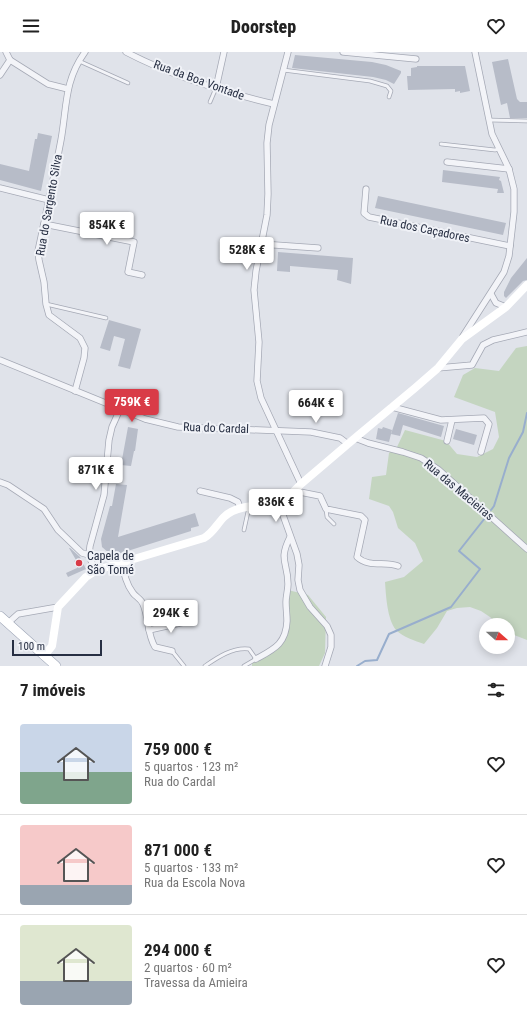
<!DOCTYPE html>
<html lang="pt">
<head>
<meta charset="utf-8">
<style>
  :root { --surface:#fff; --page:#f6f6f6; --text:#222; --muted:#767676; --line:#e0e0e0; --accent:#d93b47 }
  body { margin:0; font-family:"Roboto Condensed",sans-serif; background:var(--page); color:var(--text); height:100vh; display:flex; flex-direction:column; font-size:15px; white-space:nowrap }
  * { box-sizing:border-box; margin:0 }
  p { font-size:13px; color:var(--muted) }
  .icon { flex:none; width:22px; height:22px; fill:none; stroke:currentColor; stroke-width:2; stroke-linecap:round; stroke-linejoin:round }
  .map { position:relative; height:614px; overflow:hidden }
  .side { display:flex; flex-direction:column; background:var(--surface); flex:1 }
  .side>* { flex:none }
  .needle { width:26px; rotate:111deg }
  .fabs { position:absolute; left:479px; top:566px; display:grid; gap:8px }
  .fabs a { display:grid; place-items:center; width:36px; height:36px; border-radius:50%; background:var(--surface); box-shadow:0 2px 10px #0003; font-size:20px }
  .scale { position:absolute; left:12px; bottom:10px; width:90px; box-sizing:border-box; padding-left:4px; border:2px solid #272f43; border-top:0; font-size:11px; line-height:14px; white-space:nowrap; color:#272f43; -webkit-text-stroke:3px #f0f2f7; paint-order:stroke }
  .price { position:absolute; translate:-50% -34px; padding:0 9px; border-radius:4px; background:#fff; color:#222; font-size:13px; line-height:26px; filter:drop-shadow(0 1px 2px #0008) }
  .price::after { content:''; position:absolute; left:50%; top:24px; width:12px; height:9px; margin-left:-6px; background:inherit; clip-path:polygon(0 0,100% 0,50% 100%) }
  .price.on { background:var(--accent); color:#fff }
  ul { padding:0; list-style:none }
  li { display:flex; align-items:center; gap:12px; height:100px; padding:0 20px }
  li+li { border-top:1px solid var(--line) }
  li span { display:grid; place-items:center; flex:none; width:112px; height:80px; border-radius:4px; color:#555 }
  li>.icon { margin-inline-start:auto }
  span .icon { width:48px; height:48px; fill:#fffc; stroke-width:1 }
  li b { font-size:17px }
  h2 { display:flex; justify-content:space-between; align-items:center; height:48px; padding:0 20px; font-size:17px }
  header { display:flex; justify-content:space-between; align-items:center; height:52px; padding:0 20px; background:var(--surface); font-size:18px; font-weight:800 }
  .map>svg:first-child { display:block }
  .green { fill:#c4d5c0 }
  .lines { fill:none; stroke-linecap:round; stroke-linejoin:round }
  .stream { stroke:#98aecd; stroke-width:2 }
  .building { fill:#b7bcc8 }
  .lane-casing { stroke:#a5a9b5; stroke-width:4.5 }
  .street-casing { stroke:#a5a9b5; stroke-width:7 }
  .primary-casing { stroke:#9ea6b7; stroke-width:10 }
  .lane { stroke:#f3f4f8; stroke-width:3 }
  .street { stroke:#f3f4f8; stroke-width:5.5 }
  .secondary { stroke:#fff; stroke-width:8 }
  .primary { stroke:#fff; stroke-width:9 }
  .poi-dot { fill:#d93b47; stroke:#f0f2f7; stroke-width:1.5 }
  .labels { text-anchor:middle; dominant-baseline:central; stroke-width:4; stroke-linejoin:round; paint-order:stroke }
  .street-label { font-size:12px; fill:#272f43; stroke:#f0f2f7 }
  .poi-label { font-size:12px; fill:#272f43; stroke:#f0f2f7; text-anchor:start }
</style>
</head>
<body>
<header><svg class="icon" aria-label="menu" viewBox="0 0 24 24"><path d="M4 6h16M4 12h16M4 18h16"/></svg>Doorstep<svg class="icon" aria-label="heart" viewBox="0 0 24 24"><path d="M12 20l-8-8c-3-5 5-10 8-4 3-6 11-1 8 4z"/></svg></header>
<div class="map">
<svg width="527" height="614" viewBox="0 0 527 614">
  <rect width="100%" height="100%" fill="#e0e3ea"/>
  <!-- green -->
  <g class="green">
    <path d="M527,294V588L509,581L508,573H499L490,565L481,559L470,555L457,556L447,559L437,576L424,592C415,589 403,585 396,578C387,567 386,543 385,530L404,525L423,509L415,491L398,476L393,460L389,454L369,447L372,425L386,423L389,401L397,395L405,378L446,389L457,402L477,405L493,397L499,385L495,360L454,345L463,323L475,316L499,319L516,296Z"/>
    <path d="M284,537L308,543L326,565L325,601L319,614H252V611L283,588L286,564Z"/>
  </g>
  <g class="lines">
    <!-- stream -->
    <g class="stream">
      <path d="M491,458L494,454L509,406L523,380L527,361"/>
      <path d="M357,614L365,609L377,608L389,582L451,555L480,517L459,499L485,466"/>
    </g>
  </g>
  <!-- building -->
  <g class="building">
    <path d="M295,3L372,10L386,13L401,19V21L394,32L386,28L373,25L292,16Z"/>
    <path d="M508,7L517,47L520,50H527V66H510L507,51L501,53L492,10Z"/>
    <path d="M417,14H465L470,39L460,41V39L455,40V37L408,38L407,24H411V16L417,15Z"/>
    <path d="M38,81L52,84L41,139L0,128V112L29,119L35,87H37Z"/>
    <path d="M443,118L500,125L499,128L501,129L504,141H497L498,137L442,130Z"/>
    <path d="M378,144L506,171L503,183L375,156Z"/>
    <path d="M278,200L353,206L351,232L337,228L338,218L290,214V220L277,219Z"/>
    <path d="M527,206V228L523,229L506,246L504,244V240L511,226Z"/>
    <path d="M109,268L141,277L130,317L118,314L125,287L114,284L110,299L100,296Z"/>
    <path d="M398,361L444,374L441,385L403,373L400,384L391,382Z"/>
    <path d="M128,375L138,377L135,399H134L131,414L121,413Z"/>
    <path d="M383,375L392,378L389,390L376,387L378,376L382,377Z"/>
    <path d="M456,377L477,383L474,393L453,387Z"/>
    <path d="M116,432L127,433L118,485L195,461L199,474L191,476V479L118,502L109,501L102,495L101,487L110,454H112Z"/>
    <path d="M69,496H70L80,505L86,517L68,525L66,521L77,516V514L74,509L76,508Z"/>
  </g>
  <g class="lines">
    <defs>
      <g id="lane">
        <path d="M79,9L128,31"/>
        <path d="M283,18L370,29L387,34L391,39L389,45"/>
        <path d="M210,50L216,36"/>
        <path d="M489,68L527,69"/>
        <path d="M441,92L495,98L499,97"/>
        <path d="M46,252L106,266"/>
        <path d="M326,457L327,465L334,472"/>
        <path d="M244,478L249,455"/>
        <path d="M172,599L184,614"/>
        <path d="M205,614C218,605 233,595 249,597L256,607L244,614"/>
      </g>
      <g id="street">
        <path d="M6,0L10,8L48,32L68,37"/>
        <path d="M126,0C172,24 223,40 274,52"/>
        <path d="M288,0L269,73L267,91L268,142L267,163L256,219L254,238L259,290L257,329L261,346L301,432"/>
        <path d="M343,0L416,7"/>
        <path d="M0,23L10,8"/>
        <path d="M216,36L224,0"/>
        <path d="M447,110L509,117"/>
        <path d="M0,136L49,148"/>
        <path d="M366,137L364,161L369,165L510,194"/>
        <path d="M44,172L134,190L128,220L142,223"/>
        <path d="M261,192L318,196"/>
        <path d="M491,242L496,251L506,255"/>
        <path d="M463,284L504,220L509,204L514,160V137L509,117L492,82L475,0"/>
        <path d="M0,308L145,367L178,375L311,380L340,386L348,392"/>
        <path d="M438,316L472,313L483,293L493,288L527,280"/>
        <path d="M75,339L84,306L85,296L80,286L49,263L46,252L44,230L39,208L38,199C46,162 54,125 61,88C67,55 64,29 85,0"/>
        <path d="M392,355L441,368L484,366L489,372L481,400"/>
        <path d="M355,386L368,391L403,400L421,406L439,418L527,497"/>
        <path d="M447,389L452,368"/>
        <path d="M0,430L8,433L44,457L58,478L82,501L89,503"/>
        <path d="M200,439L230,446L238,450L240,456"/>
        <path d="M295,439L320,444L326,457L361,464L365,468L357,505C369,516 385,509 398,514"/>
        <path d="M279,452L297,502L299,513L298,528L300,538L310,555L327,574L331,583V595L325,614"/>
        <path d="M122,511C124,521 126,532 133,541C136,545 141,547 143,552C149,566 147,582 155,595L172,599"/>
        <path d="M97,518L92,511L89,503L90,494L104,443L109,388L112,375L120,357"/>
        <path d="M8,571L18,562L58,555"/>
        <path d="M149,578L189,569"/>
        <path d="M256,607C274,597 286,592 287,569C287,563 286,557 286,550C286,544 288,538 288,532C288,510 278,509 290,485"/>
      </g>
      <path id="primary" d="M0,564L56,614"/>
    </defs>
    <!-- lane casing -->
    <use href="#lane" class="lane-casing"/>
    <!-- street casing -->
    <use href="#street" class="street-casing"/>
    <!-- primary casing -->
    <use href="#primary" class="primary-casing"/>
    <!-- lane -->
    <use href="#lane" class="lane"/>
    <!-- street -->
    <use href="#street" class="street"/>
    <!-- secondary -->
    <path class="secondary" d="M44,604L52,594L58,555L86,525L97,518L204,486C213,481 217,472 224,465C237,452 262,454 279,452L287,446L301,432L355,386L415,336L438,316L462,287L506,255L527,233"/>
    <!-- primary -->
    <use href="#primary" class="primary"/>
  </g>
  <!-- markers -->
  <circle class="poi-dot" cx="79" cy="511" r="4"/>
  <g class="labels">
    <!-- street labels -->
    <g class="street-label">
      <text transform="translate(199 28) rotate(20)">Rua da Boa Vontade</text>
      <text transform="translate(49 153) rotate(-80)">Rua do Sargento Silva</text>
      <text transform="translate(425 177) rotate(12)">Rua dos Caçadores</text>
      <text transform="translate(216 376) rotate(2)">Rua do Cardal</text>
      <text transform="translate(459 438) rotate(40)">Rua das Macieiras</text>
    </g>
    <!-- poi labels -->
    <g class="poi-label">
      <text x="87" y="504">Capela de<tspan x="87" dy="14">São Tomé</tspan></text>
    </g>
  </g>
</svg>
<div class="fabs">
<a><svg class="needle" viewBox="-14 -14 28 28"><path d="M0-13l5 13h-10z" fill="#e53935"/><path d="M0 13l5-13h-10z" fill="#767676"/></svg></a>
</div>
<div class="scale">100 m</div>
<b class="price" style="left:107px;top:194px">854K €</b>
<b class="price" style="left:247px;top:219px">528K €</b>
<b class="price on" style="left:132px;top:371px">759K €</b>
<b class="price" style="left:316px;top:372px">664K €</b>
<b class="price" style="left:96px;top:439px">871K €</b>
<b class="price" style="left:276px;top:471px">836K €</b>
<b class="price" style="left:171px;top:582px">294K €</b>
</div>
<section class="side">
<h2>7 imóveis<svg class="icon" aria-label="filters" viewBox="0 0 24 24"><path d="M4 7h16M4 17h16"/><circle cx="9" cy="7" r="2"/><circle cx="15" cy="17" r="2"/></svg></h2>
<ul>
<li><span style="background:linear-gradient(#c9d6e8 60%,#7fa58c 0)"><svg class="icon" aria-label="home" viewBox="0 0 24 24"><path d="M3 11l9-7 9 7M6 9v11h12V9"/></svg></span><div><b>759 000 €</b><p>5 quartos · 123 m²</p><p>Rua do Cardal</p></div><svg class="icon" aria-label="heart" viewBox="0 0 24 24"><path d="M12 20l-8-8c-3-5 5-10 8-4 3-6 11-1 8 4z"/></svg></li>
<li><span style="background:linear-gradient(#f6c9c9 75%,#9aa5b1 0)"><svg class="icon" aria-label="home" viewBox="0 0 24 24"><path d="M3 11l9-7 9 7M6 9v11h12V9"/></svg></span><div><b>871 000 €</b><p>5 quartos · 133 m²</p><p>Rua da Escola Nova</p></div><svg class="icon" aria-label="heart" viewBox="0 0 24 24"><path d="M12 20l-8-8c-3-5 5-10 8-4 3-6 11-1 8 4z"/></svg></li>
<li><span style="background:linear-gradient(#dfe7d0 70%,#9aa5b1 0)"><svg class="icon" aria-label="home" viewBox="0 0 24 24"><path d="M3 11l9-7 9 7M6 9v11h12V9"/></svg></span><div><b>294 000 €</b><p>2 quartos · 60 m²</p><p>Travessa da Amieira</p></div><svg class="icon" aria-label="heart" viewBox="0 0 24 24"><path d="M12 20l-8-8c-3-5 5-10 8-4 3-6 11-1 8 4z"/></svg></li>
</ul>
</section>
</body>
</html>
